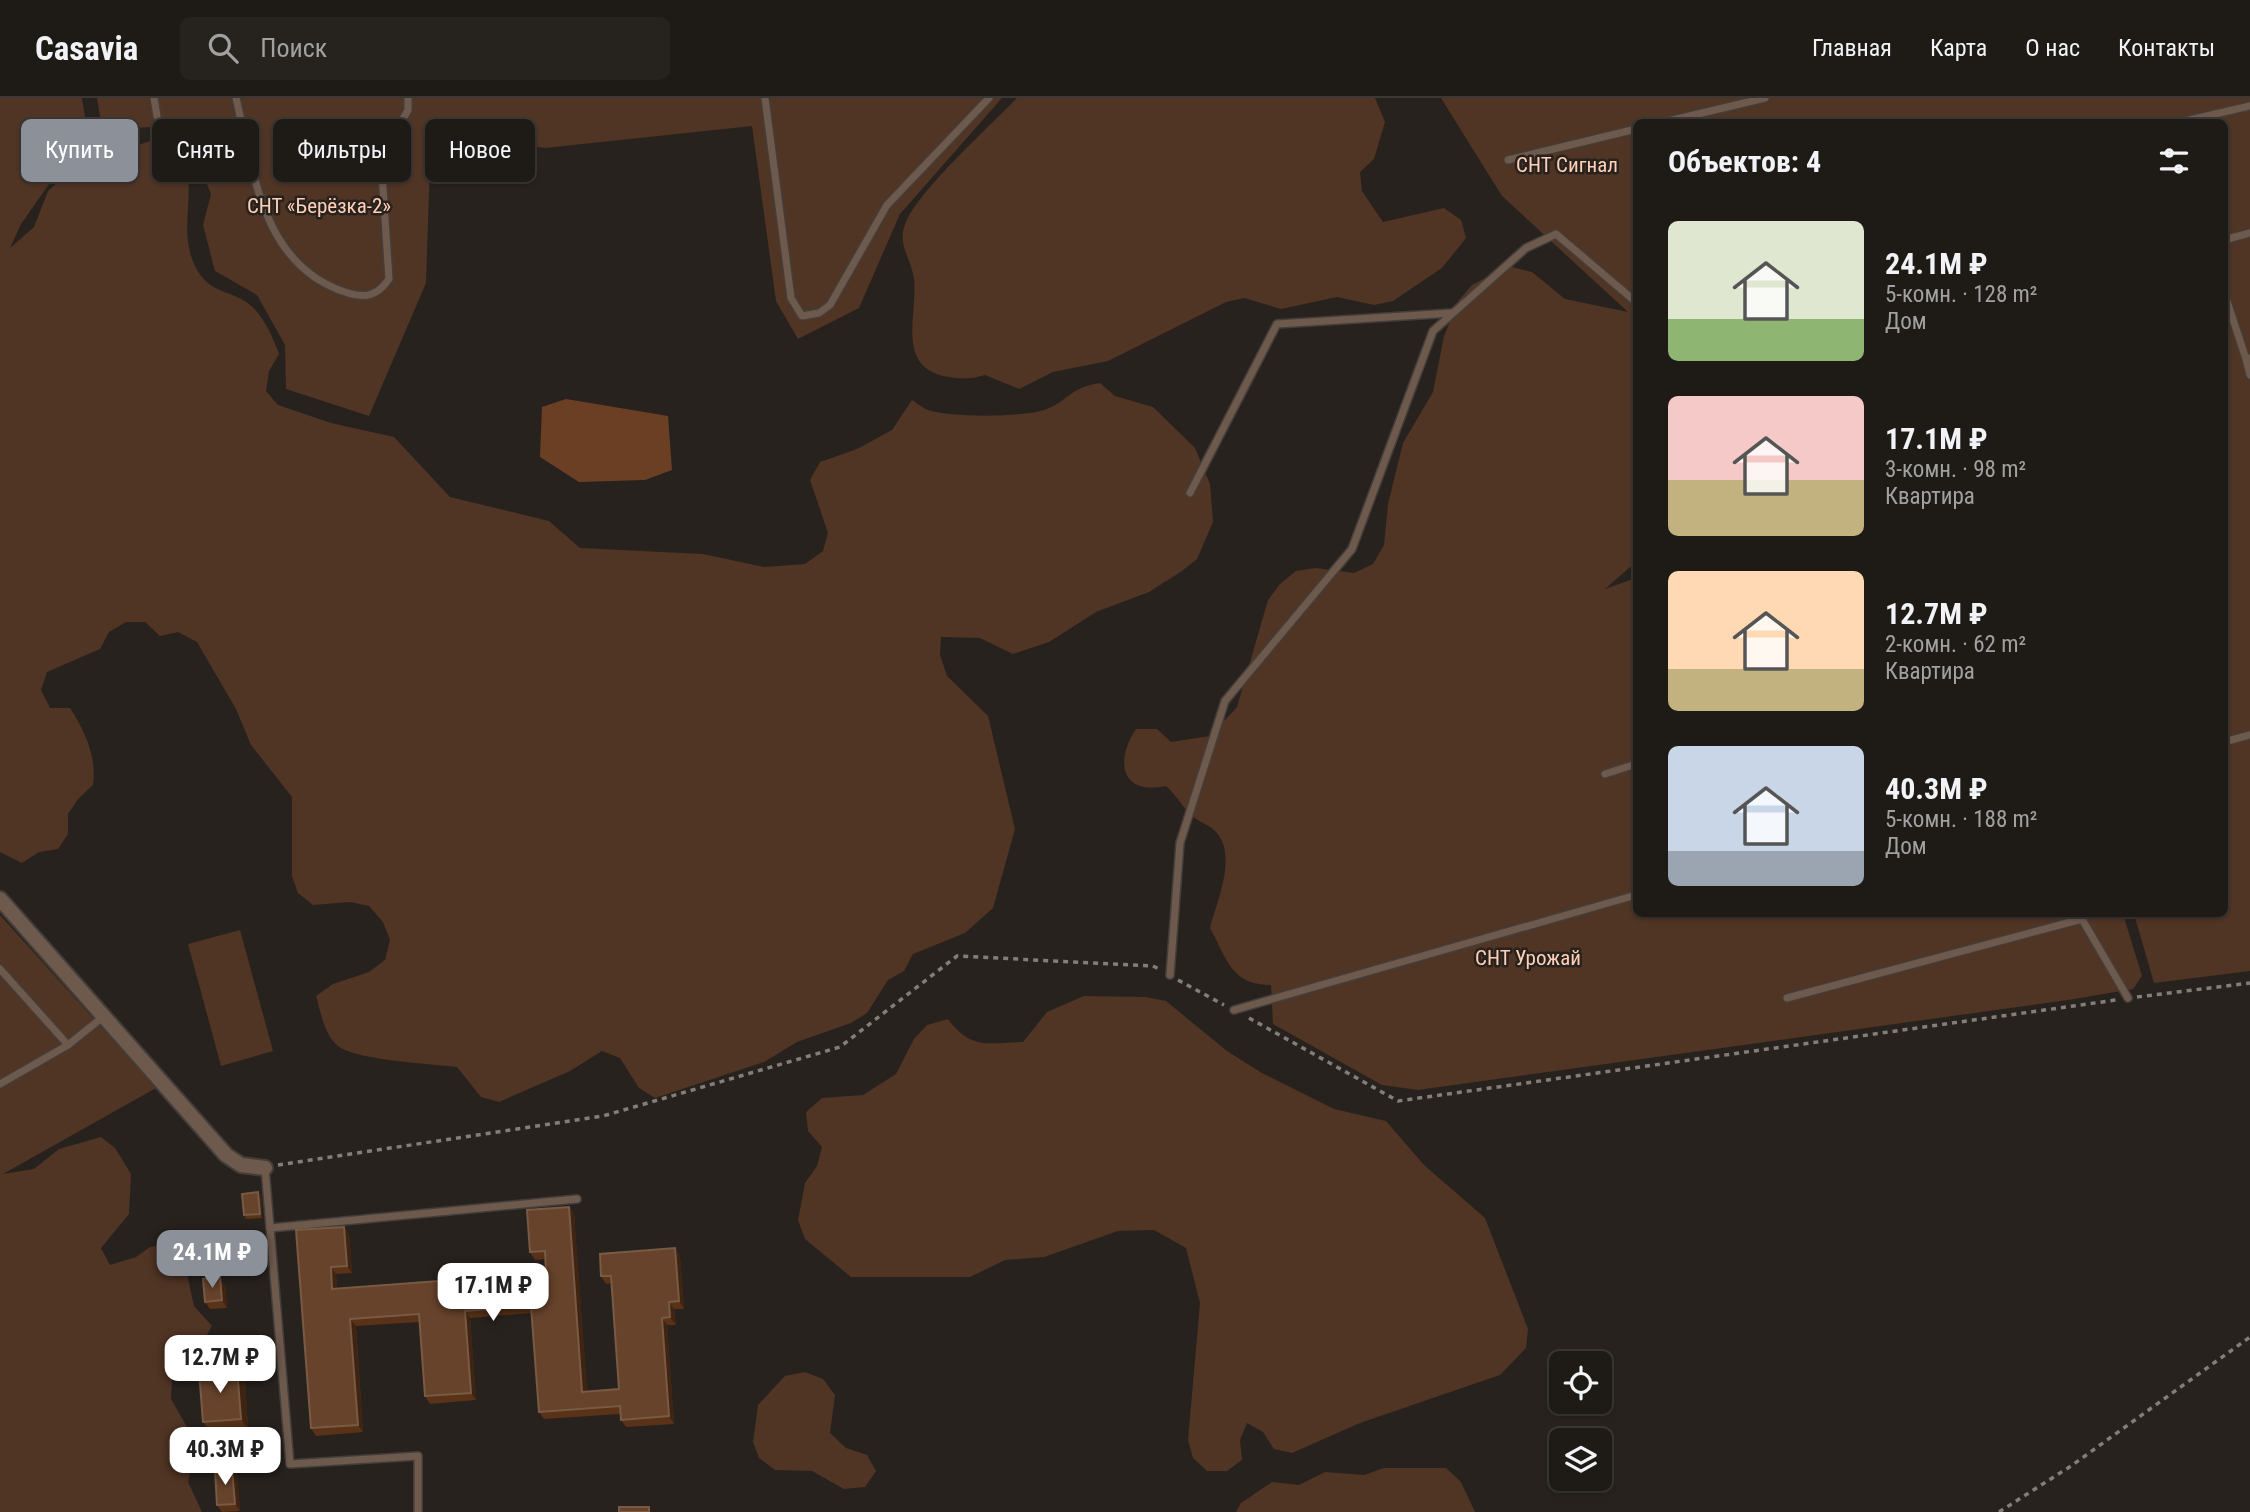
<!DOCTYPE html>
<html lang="ru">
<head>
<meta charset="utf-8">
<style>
  :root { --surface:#1e1a16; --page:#26231f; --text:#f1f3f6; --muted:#a1a1a1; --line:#3c3835; --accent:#8c9099 }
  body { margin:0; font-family:"Roboto Condensed",sans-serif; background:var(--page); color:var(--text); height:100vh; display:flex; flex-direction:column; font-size:26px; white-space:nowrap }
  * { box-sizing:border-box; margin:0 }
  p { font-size:23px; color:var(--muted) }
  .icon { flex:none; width:38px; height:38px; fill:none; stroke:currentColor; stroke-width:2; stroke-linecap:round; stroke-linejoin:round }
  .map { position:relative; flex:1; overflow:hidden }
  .side { position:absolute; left:1633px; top:21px; width:595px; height:798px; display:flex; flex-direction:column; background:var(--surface); border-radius:10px; box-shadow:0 2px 5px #0004,0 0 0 2px var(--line) }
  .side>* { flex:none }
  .top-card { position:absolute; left:21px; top:21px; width:665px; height:63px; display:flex; gap:14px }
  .controls { position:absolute; left:1549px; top:1253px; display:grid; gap:14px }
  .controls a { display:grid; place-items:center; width:63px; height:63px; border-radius:10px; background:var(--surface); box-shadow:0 2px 5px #0004,0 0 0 2px var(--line); font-size:35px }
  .price { position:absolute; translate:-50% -60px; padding:0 16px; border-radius:14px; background:#fff; color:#222; font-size:23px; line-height:46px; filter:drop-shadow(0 2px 4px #0008) }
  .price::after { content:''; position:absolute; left:50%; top:42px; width:21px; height:16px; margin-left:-10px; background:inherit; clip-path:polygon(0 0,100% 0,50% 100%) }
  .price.current { background:var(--accent); color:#fff }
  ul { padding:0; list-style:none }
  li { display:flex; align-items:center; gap:21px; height:175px; padding:0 35px }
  li span { display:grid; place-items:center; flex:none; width:196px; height:140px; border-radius:10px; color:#555 }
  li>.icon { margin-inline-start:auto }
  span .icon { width:84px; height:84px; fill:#fffc; stroke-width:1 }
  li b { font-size:30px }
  h2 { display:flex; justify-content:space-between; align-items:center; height:84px; padding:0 35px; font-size:30px }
  .tag { padding:0 24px; border-radius:10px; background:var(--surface); box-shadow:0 2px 5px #0004,0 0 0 2px var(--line); font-size:24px; line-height:63px }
  .tag.current { background:var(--accent); color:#fff }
  header { display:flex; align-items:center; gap:42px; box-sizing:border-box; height:98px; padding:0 35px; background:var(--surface); border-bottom:2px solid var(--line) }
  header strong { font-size:33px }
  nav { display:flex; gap:38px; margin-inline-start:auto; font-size:24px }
  .search { width:490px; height:63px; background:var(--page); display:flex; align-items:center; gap:18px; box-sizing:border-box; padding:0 24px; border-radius:10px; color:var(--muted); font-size:26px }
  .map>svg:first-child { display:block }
  .green { fill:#503424 }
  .water { fill:#6b3f24 }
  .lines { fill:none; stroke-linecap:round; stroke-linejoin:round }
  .service-casing { stroke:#443e3a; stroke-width:10 }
  .minor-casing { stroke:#443e3a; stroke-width:18 }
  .path { stroke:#837e7b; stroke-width:3.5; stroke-dasharray:5 5; stroke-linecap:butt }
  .service { stroke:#6e594d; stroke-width:7 }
  .minor { stroke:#6e594d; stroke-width:14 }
  .wall { fill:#593218 }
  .shaded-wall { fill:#402412 }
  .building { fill:#67432b; stroke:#785a45; stroke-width:2 }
  .labels { text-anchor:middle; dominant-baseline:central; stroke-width:5; stroke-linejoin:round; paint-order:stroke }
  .park-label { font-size:21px; fill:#ffd0b7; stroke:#28221e }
</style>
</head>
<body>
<header>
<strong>Casavia</strong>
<div class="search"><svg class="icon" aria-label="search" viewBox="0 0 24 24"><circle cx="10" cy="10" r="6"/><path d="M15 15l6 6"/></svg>Поиск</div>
<nav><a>Главная</a><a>Карта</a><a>О нас</a><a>Контакты</a></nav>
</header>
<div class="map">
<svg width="2250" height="1414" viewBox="0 0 2250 1414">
  <rect width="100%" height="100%" fill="#28221e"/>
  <!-- green -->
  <g class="green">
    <path d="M0,0H82L87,32L21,126L10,150L34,129L48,93L78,66L157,41L177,46C204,88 172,133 199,175C212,195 232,193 249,206C263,217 273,239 279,256L269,273L266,293L278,307L331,325L394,339L450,399L549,423L580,450L703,456L764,469L805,466L823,453L828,435L810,382L820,364L857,351L892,332L912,302C918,306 924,311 931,313C956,319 1023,320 1047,311C1069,302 1071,289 1100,285L1115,298L1153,309L1195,350L1210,386L1213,424L1197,461L1182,473L1149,494L1096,514L1049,544L1013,556L980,540L941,539L940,557L947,578L988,618L1015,731L993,810L965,835L913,856L904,873L888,882L867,915L851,925L797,944L764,964L655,1000L639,990L620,960L602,953L570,973L499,1004L481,999L457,969C432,966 355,962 338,948C324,936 321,915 316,898L333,886L369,874L385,862L390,842L383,824L369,808L350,804L313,807L298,795L292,778V699L251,647L236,611L197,544L178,534L160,538L145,524H126L109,534L100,551L47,574L41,592L50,610H70C85,633 97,659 93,687L79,700L68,716V736L58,751L39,754L22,765L0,754Z"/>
    <path d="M97,0H1002L900,116L859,210L798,241L776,203L752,28L545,50L431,34L426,185L369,318L286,291L285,247L257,197L215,173L203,127L211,96L184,28L102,31Z"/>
    <path d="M1017,0H1375L1385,24L1374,61L1360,74L1362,93L1383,124L1444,110L1461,122L1466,140L1442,170L1393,203L1374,207L1337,199L1281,211L1244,200L1226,204L1108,263L1053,274L1019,291L985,277C968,282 960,281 943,278C896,267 918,214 914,181C911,159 896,146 906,124C921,90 989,29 1017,0Z"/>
    <path d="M1441,0H2250V873L2154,885L2134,816H2224V24H1636V464L1605,491L1636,480V816H2123L2142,878L2133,891L2068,902L1418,992L1382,987L1273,926L1271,887C1231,887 1227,861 1210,830C1217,803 1237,759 1217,735C1209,726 1198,724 1190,716C1182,708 1177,698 1166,688C1120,698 1115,662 1136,631H1157L1171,644L1210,638L1237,609L1268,502L1280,486L1296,473L1315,470L1354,475L1373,466L1384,447L1388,406L1403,345L1433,294L1444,238L1459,202L1472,187L1508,168L1532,174L1565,201L1628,214L1502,98Z"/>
    <path d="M0,817L156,990L3,1076L34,1071L59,1051L101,1039L115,1050L131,1076L129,1116L101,1150L110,1167L136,1159L150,1149L188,1142L200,1162L187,1176L194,1208L212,1228L196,1257L172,1278L171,1301L187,1329L195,1354L188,1384L202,1414H0Z"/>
    <path d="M240,832L273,953L221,968L188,846Z"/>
    <path d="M1084,898L1145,899L1166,903L1227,953L1262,975L1334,1011L1386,1023L1424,1067L1485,1120L1528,1231L1526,1250L1500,1277L1360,1325L1292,1355L1274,1351L1263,1334L1247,1325L1240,1342L1242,1362L1227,1373H1207L1193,1360L1188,1342L1200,1205L1186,1150L1154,1132L1118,1133L1044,1159L1005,1162L970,1179H851L805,1141L798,1122L805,1085L817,1068L822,1049L808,1033L806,1014L822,1000L863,997L896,976L914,941L927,927L948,921C971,952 987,945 1023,944L1047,914Z"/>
    <path d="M805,1274L823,1281L835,1297L830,1335L846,1350L867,1357L876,1373L865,1389L844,1391L812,1373L775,1372L759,1360L753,1344L758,1307L785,1278Z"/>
    <path d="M1384,1370H1446L1461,1384L1475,1414H1236L1241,1405L1272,1384L1299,1387L1325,1374L1364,1377Z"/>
  </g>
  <!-- water -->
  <path class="water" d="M566,301L668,318L672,372L645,382L579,384L540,359L542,309Z"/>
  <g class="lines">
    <defs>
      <g id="service">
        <path d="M154,0L157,18"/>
        <path d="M236,0C254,75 262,169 348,195C366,201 378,197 389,181L381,60L408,12V0"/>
        <path d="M765,0L791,200L802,218L819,215L830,207L887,107L989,0"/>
        <path d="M1664,24L1765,0"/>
        <path d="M2181,24L2250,8"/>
        <path d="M1508,62L1636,31"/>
        <path d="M2224,142L2250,135"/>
        <path d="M2224,194L2246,261"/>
        <path d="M2249,260L2246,261L2250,277"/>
        <path d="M1190,395L1277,226L1452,215"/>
        <path d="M2224,644L2250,637"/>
        <path d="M1605,676L1636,666"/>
        <path d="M2079,816L2128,900"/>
        <path d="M0,871L68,947"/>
        <path d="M1170,877L1180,745L1225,603L1352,451L1433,233L1526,150L1556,136L1636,204"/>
        <path d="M1787,900L2082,821"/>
        <path d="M1234,912L1636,797"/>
        <path d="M0,986L68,947L104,918"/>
        <path d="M265,1070L290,1366L418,1358V1414"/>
        <path d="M270,1130L577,1101"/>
      </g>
      <path id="minor" d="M0,801L226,1057L241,1067L265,1070"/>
    </defs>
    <!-- service casing -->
    <use href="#service" class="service-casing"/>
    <!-- minor casing -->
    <use href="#minor" class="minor-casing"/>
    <!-- path -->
    <g class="path">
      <path d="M1178,882L1224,907"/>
      <path d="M2137,899L2250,885"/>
      <path d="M1249,920L1398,1003L2116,902"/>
      <path d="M278,1067L603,1018L840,949L957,858L1153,868L1159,871"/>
      <path d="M1999,1414L2071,1368L2250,1239"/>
    </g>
    <!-- service -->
    <use href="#service" class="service"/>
    <!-- minor -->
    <use href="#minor" class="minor"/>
  </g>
  <!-- wall -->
  <g class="wall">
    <path d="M261,1098L262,1120L246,1121L244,1117Z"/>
    <path d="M569,1109L574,1116L587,1294L619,1291L612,1185L606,1186L601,1178L680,1158L684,1211H674L676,1227H667L674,1326L626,1329L621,1322L620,1316L544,1321L539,1314L532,1215L470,1220L476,1302L430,1306L425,1298L419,1224L356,1228L363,1334L316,1338L311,1330L296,1132L344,1129L349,1136L352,1175L336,1176L337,1191L546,1175L545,1161L535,1162L530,1154Z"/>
    <path d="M225,1187L227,1210L210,1211L205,1204Z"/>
    <path d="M237,1270L245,1281L248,1332L211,1335L203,1324Z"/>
    <path d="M232,1370L237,1378L240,1413L222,1414L217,1407Z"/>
  </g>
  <!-- shaded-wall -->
  <g class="shaded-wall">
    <path d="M258,1094L261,1098L262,1120L260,1116Z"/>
    <path d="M569,1109L574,1116L588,1301L582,1294Z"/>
    <path d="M344,1129L349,1136L352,1175L347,1168Z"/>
    <path d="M675,1150L680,1158L684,1211L679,1203Z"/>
    <path d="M331,1169L336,1176L338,1198L332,1191Z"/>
    <path d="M220,1179L225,1187L227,1210L222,1202Z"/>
    <path d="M669,1204L674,1211L676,1227L670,1219Z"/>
    <path d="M465,1213L470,1220L476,1302L471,1295Z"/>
    <path d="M662,1220L667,1227L674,1326L669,1318Z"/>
    <path d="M350,1221L356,1228L363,1334L358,1327Z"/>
    <path d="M237,1270L245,1281L248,1332L241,1321Z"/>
    <path d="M232,1370L237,1378L240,1413L235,1406Z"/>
  </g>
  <!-- building -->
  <g class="building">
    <path d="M258,1094L260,1116L244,1117L242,1096Z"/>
    <path d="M569,1109L582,1294L619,1291L611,1178H601L600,1156L675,1150L679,1203L669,1204L670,1219L662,1220L669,1318L621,1322L620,1308L539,1314L531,1208L465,1213L471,1295L425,1298L419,1216L350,1221L358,1327L311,1330L296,1132L344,1129L347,1168L331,1169L332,1191L546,1175L545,1153L530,1154L527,1112Z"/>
    <path d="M220,1179L222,1202L205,1204L203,1181Z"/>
    <path d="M237,1270L241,1321L203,1324L199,1273Z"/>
    <path d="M232,1370L235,1406L217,1407L215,1372Z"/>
    <rect x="619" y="1409" width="30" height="5"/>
  </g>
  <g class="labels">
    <!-- park labels -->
    <g class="park-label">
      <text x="1567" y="67">СНТ Сигнал</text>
      <text x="319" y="108">СНТ «Берёзка-2»</text>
      <text x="1528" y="860">СНТ Урожай</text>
    </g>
  </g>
</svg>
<div class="controls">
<a><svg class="icon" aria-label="locate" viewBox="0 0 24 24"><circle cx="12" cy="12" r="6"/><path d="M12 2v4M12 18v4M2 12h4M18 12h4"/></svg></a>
<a><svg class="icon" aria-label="layers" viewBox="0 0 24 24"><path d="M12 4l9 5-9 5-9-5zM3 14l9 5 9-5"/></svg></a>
</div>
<b class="price current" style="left:212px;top:1192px">24.1M ₽</b>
<b class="price" style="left:493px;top:1225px">17.1M ₽</b>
<b class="price" style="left:220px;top:1297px">12.7M ₽</b>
<b class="price" style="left:225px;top:1389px">40.3M ₽</b>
<div class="top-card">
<a class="tag current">Купить</a>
<a class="tag">Снять</a>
<a class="tag">Фильтры</a>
<a class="tag">Новое</a>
</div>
<section class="side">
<h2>Объектов: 4<svg class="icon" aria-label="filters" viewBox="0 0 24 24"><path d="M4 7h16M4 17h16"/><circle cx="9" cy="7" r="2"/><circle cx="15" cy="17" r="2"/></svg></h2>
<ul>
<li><span style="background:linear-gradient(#dfe7d0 70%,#8fb573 0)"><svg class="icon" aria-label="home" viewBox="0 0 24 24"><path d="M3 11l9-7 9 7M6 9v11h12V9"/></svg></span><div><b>24.1M ₽</b><p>5-комн. · 128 m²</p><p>Дом</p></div></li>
<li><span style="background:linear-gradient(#f6c9c9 60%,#c2b280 0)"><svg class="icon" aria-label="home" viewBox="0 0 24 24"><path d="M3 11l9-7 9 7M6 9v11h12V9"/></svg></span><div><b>17.1M ₽</b><p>3-комн. · 98 m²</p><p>Квартира</p></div></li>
<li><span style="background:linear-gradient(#ffd9b3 70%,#c2b280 0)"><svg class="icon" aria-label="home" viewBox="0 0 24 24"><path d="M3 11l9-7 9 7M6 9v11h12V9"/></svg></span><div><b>12.7M ₽</b><p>2-комн. · 62 m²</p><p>Квартира</p></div></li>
<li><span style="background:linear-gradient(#c9d6e8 75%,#9aa5b1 0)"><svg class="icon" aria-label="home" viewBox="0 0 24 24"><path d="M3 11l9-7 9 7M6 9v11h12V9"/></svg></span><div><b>40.3M ₽</b><p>5-комн. · 188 m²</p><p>Дом</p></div></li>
</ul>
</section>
</div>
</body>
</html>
